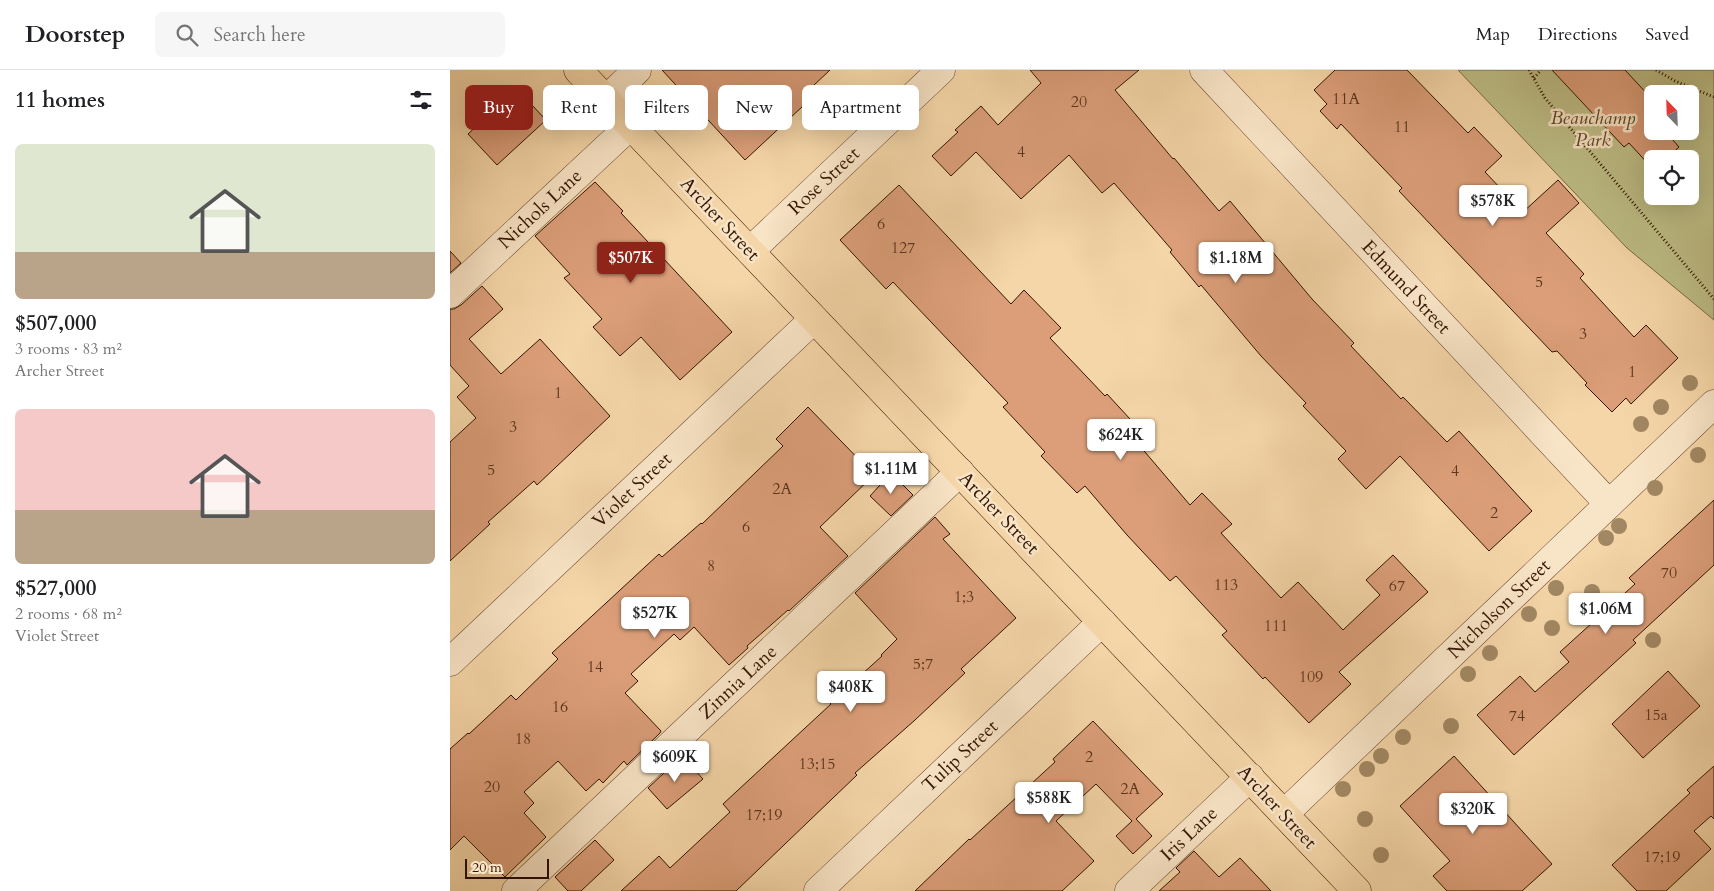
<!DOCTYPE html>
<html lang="en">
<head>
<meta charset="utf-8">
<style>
  :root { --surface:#fff; --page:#f6f6f6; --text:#202124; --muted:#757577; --line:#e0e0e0; --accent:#8f2418 }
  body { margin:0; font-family:Cardo,serif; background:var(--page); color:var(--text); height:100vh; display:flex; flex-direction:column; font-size:19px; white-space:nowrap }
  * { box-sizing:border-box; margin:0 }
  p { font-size:16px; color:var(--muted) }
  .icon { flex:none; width:28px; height:28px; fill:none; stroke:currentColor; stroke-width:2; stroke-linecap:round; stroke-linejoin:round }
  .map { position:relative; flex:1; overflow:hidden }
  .side { display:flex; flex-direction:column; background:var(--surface); width:450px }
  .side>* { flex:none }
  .banner { position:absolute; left:15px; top:15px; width:475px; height:45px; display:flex; gap:10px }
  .needle { width:32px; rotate:337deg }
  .controls { position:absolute; left:1194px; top:15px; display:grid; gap:10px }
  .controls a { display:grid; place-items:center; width:55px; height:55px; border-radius:8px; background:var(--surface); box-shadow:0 5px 20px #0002; font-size:25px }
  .scale { position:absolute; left:15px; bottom:12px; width:84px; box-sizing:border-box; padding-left:5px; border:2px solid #331401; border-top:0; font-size:14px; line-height:18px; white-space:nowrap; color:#331401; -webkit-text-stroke:4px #f8e4c6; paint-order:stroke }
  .price { position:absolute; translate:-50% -42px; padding:0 11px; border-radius:5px; background:#fff; color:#222; font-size:16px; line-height:32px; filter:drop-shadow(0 1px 2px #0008) }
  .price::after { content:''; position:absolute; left:50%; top:30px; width:15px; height:11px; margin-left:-8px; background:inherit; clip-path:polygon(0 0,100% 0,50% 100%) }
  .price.on { background:var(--accent); color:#fff }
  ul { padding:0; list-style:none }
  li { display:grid; align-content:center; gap:10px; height:265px; padding:0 15px }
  li span { display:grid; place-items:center; height:155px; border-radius:8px; color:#555 }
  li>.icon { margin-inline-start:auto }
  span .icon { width:90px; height:90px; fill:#fffc; stroke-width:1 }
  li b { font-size:21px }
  h2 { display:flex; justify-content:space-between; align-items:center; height:60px; padding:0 15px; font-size:21px }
  .chip { padding:0 18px; border-radius:8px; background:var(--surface); box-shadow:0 5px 20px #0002; font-size:18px; line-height:45px }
  .chip.on { background:var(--accent); color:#fff }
  header { display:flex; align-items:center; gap:30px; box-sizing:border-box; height:70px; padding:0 25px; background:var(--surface); border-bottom:1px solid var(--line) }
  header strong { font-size:24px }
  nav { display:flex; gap:28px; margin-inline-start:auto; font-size:18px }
  .search { width:350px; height:45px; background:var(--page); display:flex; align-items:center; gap:12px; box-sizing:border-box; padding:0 18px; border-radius:8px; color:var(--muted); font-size:19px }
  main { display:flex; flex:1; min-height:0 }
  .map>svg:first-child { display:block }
  .green { fill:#bdbd86; stroke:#786844; fill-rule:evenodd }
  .building { fill:#db9e79; stroke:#331401 }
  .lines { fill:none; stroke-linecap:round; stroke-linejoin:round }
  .minor-casing { stroke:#64442b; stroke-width:29 }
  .major-casing { stroke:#331401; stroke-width:29 }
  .path { stroke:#331401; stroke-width:3; stroke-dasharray:1 2.5; stroke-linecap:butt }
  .minor { stroke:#f8e4c6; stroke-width:28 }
  .major { stroke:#f5d6a8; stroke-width:28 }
  .tree { fill:#a18762 }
  .labels { text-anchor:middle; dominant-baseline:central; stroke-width:5; stroke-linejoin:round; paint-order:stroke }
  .number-label { font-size:16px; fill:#5d361f }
  .park-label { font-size:19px; font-style:italic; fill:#5c4729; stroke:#f8e4c6 }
  .street-label { font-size:19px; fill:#331401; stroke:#f8e4c6 }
</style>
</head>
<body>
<header>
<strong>Doorstep</strong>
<div class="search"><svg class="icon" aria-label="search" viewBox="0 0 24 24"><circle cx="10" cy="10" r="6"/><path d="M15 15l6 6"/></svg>Search here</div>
<nav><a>Map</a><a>Directions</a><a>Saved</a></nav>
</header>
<main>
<section class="side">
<h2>11 homes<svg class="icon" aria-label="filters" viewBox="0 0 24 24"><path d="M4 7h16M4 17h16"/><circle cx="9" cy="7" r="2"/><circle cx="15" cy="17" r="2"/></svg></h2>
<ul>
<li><span style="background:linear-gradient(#dfe7d0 70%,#b9a48a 0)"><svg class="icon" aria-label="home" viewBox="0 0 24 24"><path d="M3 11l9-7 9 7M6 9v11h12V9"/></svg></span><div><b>$507,000</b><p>3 rooms · 83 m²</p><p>Archer Street</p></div></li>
<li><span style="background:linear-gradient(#f6c9c9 65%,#b9a48a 0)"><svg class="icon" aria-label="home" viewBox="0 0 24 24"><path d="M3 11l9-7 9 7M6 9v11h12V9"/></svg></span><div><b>$527,000</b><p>2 rooms · 68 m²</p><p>Violet Street</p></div></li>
</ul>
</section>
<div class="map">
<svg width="1264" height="821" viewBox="0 0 1264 821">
  <rect width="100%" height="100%" fill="#f5d6a8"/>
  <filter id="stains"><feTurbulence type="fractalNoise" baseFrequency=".004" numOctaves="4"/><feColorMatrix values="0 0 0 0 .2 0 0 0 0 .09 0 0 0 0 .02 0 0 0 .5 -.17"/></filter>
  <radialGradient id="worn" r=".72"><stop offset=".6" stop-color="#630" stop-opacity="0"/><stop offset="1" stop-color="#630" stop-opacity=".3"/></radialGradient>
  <!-- green -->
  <path class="green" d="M1008,0H1264V250L1177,178ZM1202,24H1240V61H1202ZM1202,89H1240V126H1202Z"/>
  <!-- building -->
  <g class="building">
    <path d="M212,0H380L363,16L368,22L295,90Z"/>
    <path d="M580,0H689L665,20L723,89L724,88L769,141L780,131L862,229L904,273L901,276L951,329L953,327L997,372L1009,361L1082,441L1039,481L950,386L916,419L888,389L896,381L853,336L856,333L811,286L751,215L749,217L720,182L722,180L664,113L652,123L619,85L571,129L526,82L501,106L482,86L508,62L505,60L531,36L548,55L591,13Z"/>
    <path d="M885,0H957L1018,63L1024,57L1052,86L1035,102L1073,142L1108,110L1129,133L1096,163L1134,204L1130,208L1184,267L1196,255L1228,288L1181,334L1176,328L1162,342L1135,315L1137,313L1107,281L1102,282L999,174L949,121L952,118L891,54L887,59L870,41L877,34L864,20Z"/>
    <path d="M1102,0H1175L1202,29V61H1215L1229,77L1216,89H1202V98L1179,73L1174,77Z"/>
    <path d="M67,19L96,50L47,95L18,64Z"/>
    <path d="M145,112L173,141L171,143L282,262L230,310L191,267L170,286L143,257L152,249L114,208L120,204L85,166Z"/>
    <path d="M449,115L561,234L574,220L611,258L600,268L655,326L657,324L692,362L684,369L740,435L752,423L782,454L771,463L831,528L848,512L893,560L930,525L916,510L943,485L978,522L889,602L901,614L859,653L815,607L813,609L772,565L777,561L726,506L720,511L677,465L635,416L627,423L591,386L595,382L553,337L558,333L443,212L436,219L390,170Z"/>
    <path d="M0,181L11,193L0,203Z"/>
    <path d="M32,216L53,239L19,269L51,304L90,269L160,346L87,415L84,411L38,452L40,454L0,491V372L26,348L7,327L19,316L0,295V239H4L11,235Z"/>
    <path d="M358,337L424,405L370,457L398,486L339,541L338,540L297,576L298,578L279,595L244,557L230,570L224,564L181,604L188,611L175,623L211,661L210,663L177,695L174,691L153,713L149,709L136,721L108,691L74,722L84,733L74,743L96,767L55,807L14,766L0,780V679L18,663L19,664L61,625L66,630L108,589L102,583L209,484L212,487L251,453L252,454L333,376L326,369Z"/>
    <path d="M441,403L463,425L441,446L420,426Z"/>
    <path d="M1264,430V495L1183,570L1186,573L1064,685L1027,645L1070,606L1085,622L1119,592L1110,582L1185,514L1179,508Z"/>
    <path d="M485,447L500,464L493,469L566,548L511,599L515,603L465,650L405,703L407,705L286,821H171L209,786L220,798L280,742L273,734L381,634L380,633L432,586L431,585L447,569L405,523Z"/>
    <path d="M1218,601L1250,636L1193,688L1162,654Z"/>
    <path d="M643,651L713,724L686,749L702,766L683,784L666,766L682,751L646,714L606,751L644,791L612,821H465L519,769L520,770L605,692L603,689Z"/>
    <path d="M232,686L253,709L217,739L198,718Z"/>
    <path d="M1004,686L1102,794L1072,821H997L983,806L1000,791L950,736Z"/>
    <path d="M1264,696V749L1261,746L1244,761L1261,779L1216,821H1187L1162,795L1240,723L1237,720Z"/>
    <path d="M145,770L164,790L131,821H118L105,807Z"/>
    <path d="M744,781L769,807L790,788L821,821H709L730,802L726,798Z"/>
  </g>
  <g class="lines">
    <defs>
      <g id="minor">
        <path d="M754,0L1159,434"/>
        <path d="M156,30L187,0"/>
        <path d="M300,181L491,0"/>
        <path d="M0,224L181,55"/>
        <path d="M0,592L364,249"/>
        <path d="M834,744L1264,334"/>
        <path d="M66,821L510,402"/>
        <path d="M368,821L652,552"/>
        <path d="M679,821L800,707"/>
      </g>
      <path id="major" d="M128,0L907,821"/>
    </defs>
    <!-- minor casing -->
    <use href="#minor" class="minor-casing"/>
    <!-- major casing -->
    <use href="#major" class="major-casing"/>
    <!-- path -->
    <g class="path">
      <path d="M1079,0L1095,28L1264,229"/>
      <path d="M1206,0L1225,11L1264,27"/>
      <path d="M1084,8L1091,0"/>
    </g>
    <!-- minor -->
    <use href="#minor" class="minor"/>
    <!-- major -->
    <use href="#major" class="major"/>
  </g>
  <!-- trees -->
  <g class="tree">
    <circle cx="1240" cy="313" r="8"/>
    <circle cx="1211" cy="337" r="8"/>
    <circle cx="1191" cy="354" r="8"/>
    <circle cx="1248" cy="385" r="8"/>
    <circle cx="1205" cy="418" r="8"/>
    <circle cx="1169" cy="456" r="8"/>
    <circle cx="1156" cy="468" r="8"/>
    <circle cx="1106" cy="518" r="8"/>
    <circle cx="1142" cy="522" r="8"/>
    <circle cx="1079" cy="544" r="8"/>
    <circle cx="1102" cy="558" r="8"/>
    <circle cx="1203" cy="570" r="8"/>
    <circle cx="1040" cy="583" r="8"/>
    <circle cx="1018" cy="604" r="8"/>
    <circle cx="1001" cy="656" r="8"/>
    <circle cx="953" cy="667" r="8"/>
    <circle cx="931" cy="686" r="8"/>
    <circle cx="917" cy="699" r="8"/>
    <circle cx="893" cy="719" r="8"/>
    <circle cx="915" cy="749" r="8"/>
    <circle cx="931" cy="785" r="8"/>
  </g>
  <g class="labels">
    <!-- number labels -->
    <g class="number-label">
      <text x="896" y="29">11A</text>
      <text x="629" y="32">20</text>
      <text x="952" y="57">11</text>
      <text x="571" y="82">4</text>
      <text x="431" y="154">6</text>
      <text x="453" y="178">127</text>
      <text x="1089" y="212">5</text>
      <text x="1133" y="264">3</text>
      <text x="1182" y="302">1</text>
      <text x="108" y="323">1</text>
      <text x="63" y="357">3</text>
      <text x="41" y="400">5</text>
      <text x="1005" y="401">4</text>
      <text x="332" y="419">2A</text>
      <text x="1044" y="443">2</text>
      <text x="296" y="457">6</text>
      <text x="261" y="496">8</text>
      <text x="1219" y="503">70</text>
      <text x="776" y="515">113</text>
      <text x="947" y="516">67</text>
      <text x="514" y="527">1;3</text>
      <text x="826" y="556">111</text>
      <text x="473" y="594">5;7</text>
      <text x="145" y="597">14</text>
      <text x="861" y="607">109</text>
      <text x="110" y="637">16</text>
      <text x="1206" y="645">15a</text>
      <text x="1067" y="646">74</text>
      <text x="73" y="669">18</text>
      <text x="639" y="687">2</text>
      <text x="367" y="694">13;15</text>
      <text x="42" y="717">20</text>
      <text x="680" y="719">2A</text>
      <text x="314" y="745">17;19</text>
      <text x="1212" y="787">17;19</text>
    </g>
    <!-- park labels -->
    <g class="park-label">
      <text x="1143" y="48">Beauchamp<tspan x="1143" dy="22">Park</tspan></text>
    </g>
    <!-- street labels -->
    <g class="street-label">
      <text transform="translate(374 111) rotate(-43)">Rose Street</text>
      <text transform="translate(90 139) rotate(-43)">Nichols Lane</text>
      <text transform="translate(270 149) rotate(47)">Archer Street</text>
      <text transform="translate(956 217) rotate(47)">Edmund Street</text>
      <text transform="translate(182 420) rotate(-43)">Violet Street</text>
      <text transform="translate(549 443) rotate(46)">Archer Street</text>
      <text transform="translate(1049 539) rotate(-44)">Nicholson Street</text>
      <text transform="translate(288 612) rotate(-43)">Zinnia Lane</text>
      <text transform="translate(510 686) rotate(-43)">Tulip Street</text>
      <text transform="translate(827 737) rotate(47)">Archer Street</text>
      <text transform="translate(739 764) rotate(-43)">Iris Lane</text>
    </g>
  </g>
  <rect width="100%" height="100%" filter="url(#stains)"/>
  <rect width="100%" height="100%" fill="url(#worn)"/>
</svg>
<div class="controls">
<a><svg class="needle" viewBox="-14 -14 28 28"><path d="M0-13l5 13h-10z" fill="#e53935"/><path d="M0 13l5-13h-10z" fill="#757577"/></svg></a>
<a><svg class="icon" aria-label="locate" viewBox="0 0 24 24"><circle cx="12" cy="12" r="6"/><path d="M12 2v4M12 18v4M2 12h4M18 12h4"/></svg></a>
</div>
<div class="scale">20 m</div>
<b class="price" style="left:1043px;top:157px">$578K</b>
<b class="price on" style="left:181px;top:214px">$507K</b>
<b class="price" style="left:786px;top:214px">$1.18M</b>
<b class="price" style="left:671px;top:391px">$624K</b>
<b class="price" style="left:441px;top:425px">$1.11M</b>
<b class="price" style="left:1156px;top:565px">$1.06M</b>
<b class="price" style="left:205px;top:569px">$527K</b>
<b class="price" style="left:401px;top:643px">$408K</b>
<b class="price" style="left:225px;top:713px">$609K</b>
<b class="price" style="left:599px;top:754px">$588K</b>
<b class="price" style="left:1023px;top:765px">$320K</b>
<div class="banner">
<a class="chip on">Buy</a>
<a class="chip">Rent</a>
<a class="chip">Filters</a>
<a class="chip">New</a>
<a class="chip">Apartment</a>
</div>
</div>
</main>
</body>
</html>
